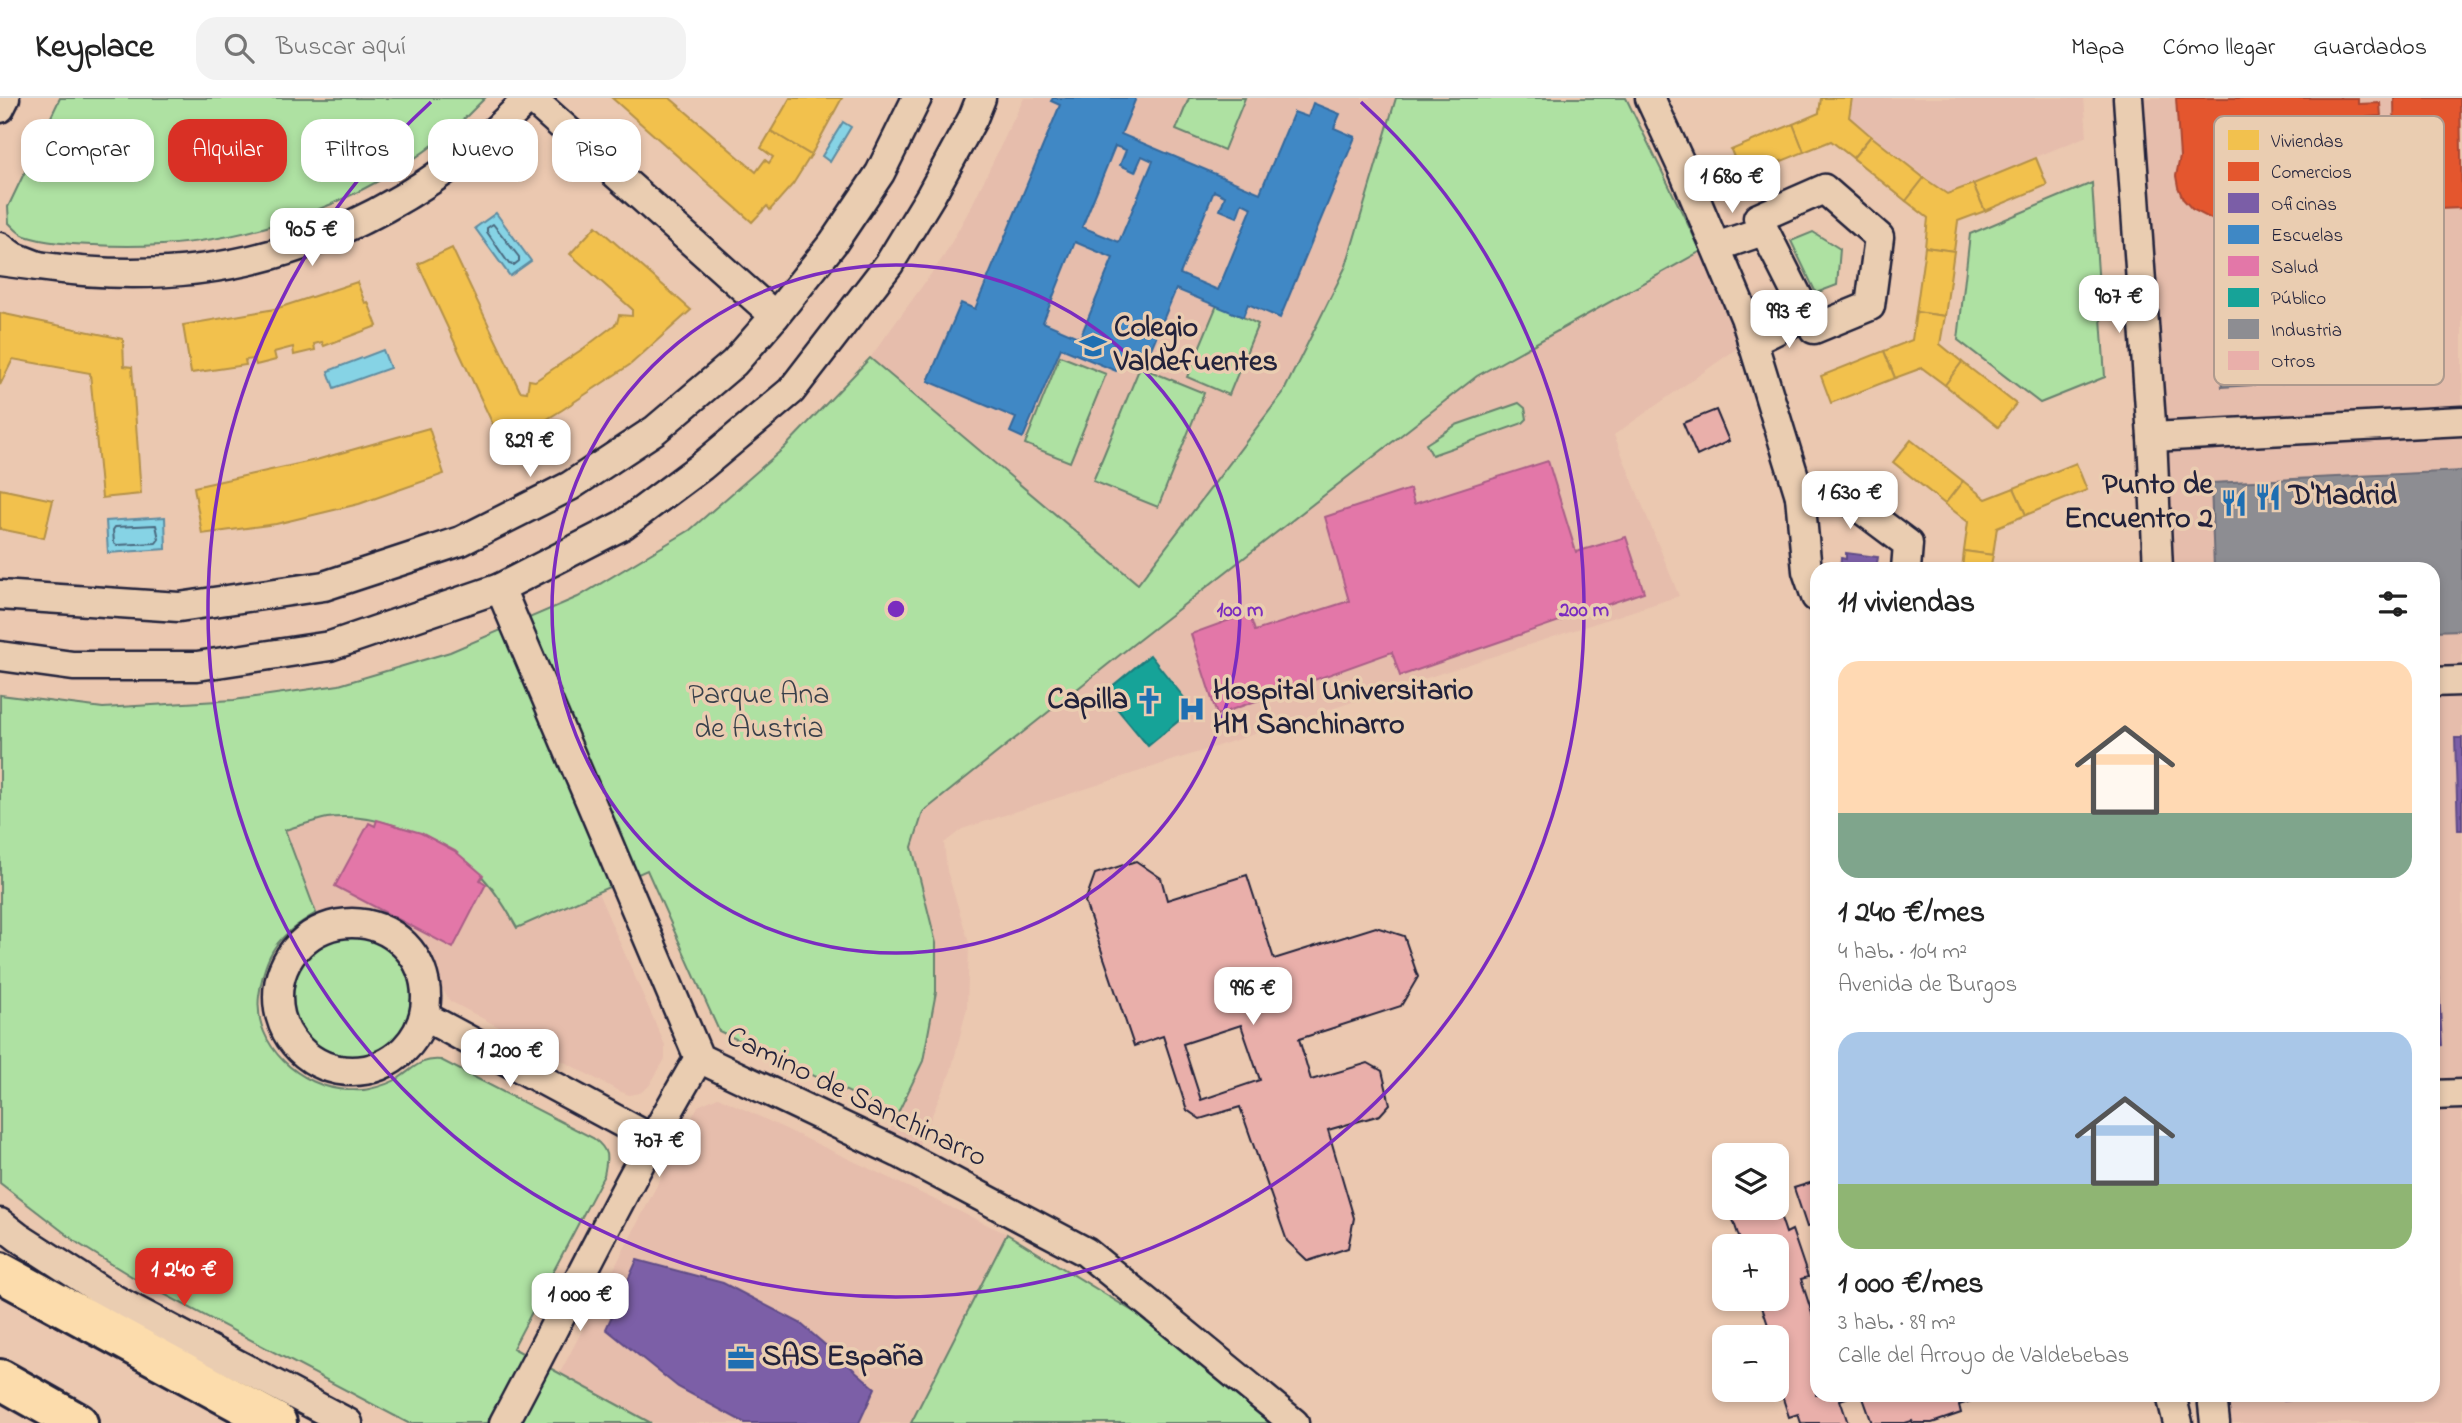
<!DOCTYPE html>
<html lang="es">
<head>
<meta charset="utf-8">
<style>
  :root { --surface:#fff; --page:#f2f2f2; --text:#222; --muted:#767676; --line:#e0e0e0; --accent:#d93025 }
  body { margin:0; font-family:"Indie Flower",sans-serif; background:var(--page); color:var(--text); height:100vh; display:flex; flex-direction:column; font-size:26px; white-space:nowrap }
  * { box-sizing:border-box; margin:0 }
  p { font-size:23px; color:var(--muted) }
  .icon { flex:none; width:38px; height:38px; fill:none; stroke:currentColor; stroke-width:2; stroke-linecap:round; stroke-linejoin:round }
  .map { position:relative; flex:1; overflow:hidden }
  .side { position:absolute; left:1810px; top:464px; width:630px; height:840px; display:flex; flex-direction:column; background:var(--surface); border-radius:21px; box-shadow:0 4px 10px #0003 }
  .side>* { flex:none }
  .top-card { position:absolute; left:21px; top:21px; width:665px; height:63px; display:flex; gap:14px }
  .fabs { position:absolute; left:1712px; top:1045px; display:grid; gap:14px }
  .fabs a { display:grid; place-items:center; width:77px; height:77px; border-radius:14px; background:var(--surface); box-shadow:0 4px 10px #0003; font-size:35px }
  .price { position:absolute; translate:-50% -60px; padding:0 16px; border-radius:14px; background:#fff; color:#222; font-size:23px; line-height:46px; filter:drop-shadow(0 2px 4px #0008) }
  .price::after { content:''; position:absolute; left:50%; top:42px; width:21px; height:16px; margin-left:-10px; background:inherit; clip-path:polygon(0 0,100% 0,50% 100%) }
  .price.selected { background:var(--accent); color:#fff }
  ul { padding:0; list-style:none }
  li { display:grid; align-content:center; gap:14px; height:371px; padding:0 28px }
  li span { display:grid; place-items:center; height:217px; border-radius:21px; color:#555 }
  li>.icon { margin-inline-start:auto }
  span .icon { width:126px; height:126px; fill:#fffc; stroke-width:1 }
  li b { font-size:30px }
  h2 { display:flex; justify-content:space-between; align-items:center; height:84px; padding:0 28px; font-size:30px }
  .chip { padding:0 24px; border-radius:21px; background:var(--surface); box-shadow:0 4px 10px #0003; font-size:24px; line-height:63px }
  .chip.selected { background:var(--accent); color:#fff }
  header { display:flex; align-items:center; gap:42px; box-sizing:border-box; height:98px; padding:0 35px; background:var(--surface); border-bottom:2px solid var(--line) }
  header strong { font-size:33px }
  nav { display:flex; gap:38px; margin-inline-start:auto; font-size:24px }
  .search { width:490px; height:63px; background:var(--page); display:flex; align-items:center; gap:18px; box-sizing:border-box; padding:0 24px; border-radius:21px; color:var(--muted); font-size:26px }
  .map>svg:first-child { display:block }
  .built { fill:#e6bdac }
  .green { fill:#aee1a2; stroke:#68826e; stroke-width:2 }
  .water { fill:#86d3e5; stroke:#5e8ca1; stroke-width:2 }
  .homes { fill:#f2c14e; stroke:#b49148; stroke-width:2 }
  .shops { fill:#e4572e; stroke:#aa4732; stroke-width:2 }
  .offices { fill:#7b5ea7; stroke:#604c87; stroke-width:2 }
  .schools { fill:#3f88c5; stroke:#36699c; stroke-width:2; fill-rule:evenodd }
  .health { fill:#e377a8; stroke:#a95e87; stroke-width:2 }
  .public { fill:#17a398; stroke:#1a7c7c; stroke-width:2 }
  .industry { fill:#8d8d92; stroke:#6d6d78; stroke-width:2 }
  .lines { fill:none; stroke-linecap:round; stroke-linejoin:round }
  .shore { stroke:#4a697f; stroke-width:2 }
  .building { fill:#e9afaa; stroke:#22223b; stroke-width:2; fill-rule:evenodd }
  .minor-casing { stroke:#22223b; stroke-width:33 }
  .highway-casing { stroke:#22223b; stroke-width:44 }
  .minor { stroke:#eacdb1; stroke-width:28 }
  .highway { stroke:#fcdcac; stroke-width:38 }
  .ring { fill:none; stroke:#7b2cbf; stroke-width:3.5 }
  .labels { text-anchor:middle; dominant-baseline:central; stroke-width:7; stroke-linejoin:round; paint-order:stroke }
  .poi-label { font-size:30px; font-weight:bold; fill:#22223b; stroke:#eacdb1; text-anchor:start }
  .park-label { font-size:30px; fill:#373f4a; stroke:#eacdb1 }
  .street-label { font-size:30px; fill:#22223b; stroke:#eacdb1 }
  .key { fill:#eacdb1; stroke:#ae9a8e; stroke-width:2 }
  .key-label { font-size:19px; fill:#22223b }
  .centre { fill:#7b2cbf; stroke:#eacdb1; stroke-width:3.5 }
  .ring-label { font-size:21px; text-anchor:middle; font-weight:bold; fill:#7b2cbf; stroke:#eacdb1; stroke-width:7; stroke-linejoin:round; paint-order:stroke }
</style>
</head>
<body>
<header>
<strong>Keyplace</strong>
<div class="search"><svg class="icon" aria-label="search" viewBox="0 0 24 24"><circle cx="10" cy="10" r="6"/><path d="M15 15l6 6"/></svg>Buscar aquí</div>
<nav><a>Mapa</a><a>Cómo llegar</a><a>Guardados</a></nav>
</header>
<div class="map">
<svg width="2462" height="1325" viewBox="0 0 2462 1325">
  <rect width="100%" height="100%" fill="#ebc8b0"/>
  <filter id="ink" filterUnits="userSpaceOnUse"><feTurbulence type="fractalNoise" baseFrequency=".0143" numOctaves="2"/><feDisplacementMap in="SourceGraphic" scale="14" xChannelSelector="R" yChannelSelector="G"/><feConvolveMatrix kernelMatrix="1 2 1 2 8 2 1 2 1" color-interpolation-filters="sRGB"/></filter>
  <g filter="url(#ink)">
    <!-- built -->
    <g class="built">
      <path d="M1024,0H1396L1346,168L1283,295L1138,486L870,260L944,158L972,107Z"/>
      <path d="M1852,0H2084L2087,38L1947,96L1849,19Z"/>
      <path d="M2139,0H2462V1325H2226L2224,1297H2432V471H2169Z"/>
      <path d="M1701,153L1739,249L1614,337L1679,498L962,731L944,745L947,773L969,845L967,910L951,973L918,1049L888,1035L923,963L917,774L912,748L923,714L1131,548L1477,278Z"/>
      <path d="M360,719L421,735L455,753L483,777L501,800L517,830L598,795L665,947V961L649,988L640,995L629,997L619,993L450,903L441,889L433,858L413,834L367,808L336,810L316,815L285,732L327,720Z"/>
      <path d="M718,999L1007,1136L911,1325H651L559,1277L698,1008Z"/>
    </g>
    <!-- green -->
    <g class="green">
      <path d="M60,0H485C386,105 237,156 94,147C72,146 46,145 25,138C19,136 14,130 9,125L8,109Z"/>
      <path d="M1189,0H1245L1224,52L1176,32Z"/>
      <path d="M1396,0H1626L1701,153L1477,278L1131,548L923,714L912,749L936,845V894L923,963L897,1017L719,933L647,772L517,830C488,776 457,745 397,728C375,721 351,717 327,720C313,723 299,728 285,732L316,815C278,837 265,854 259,898C253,948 301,990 348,992C355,992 362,993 369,991C378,989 391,985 399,980C414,970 421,960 441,962L593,1040C609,1052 608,1058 604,1077L513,1250L651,1325H408L139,1183L79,1146L0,1085V597L103,610L234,602L339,587L450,554L578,499L690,432L784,350L870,260L1138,486L1283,295L1346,168Z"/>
      <path d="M2092,85L2105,279L2040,305L1958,242L1970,136Z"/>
      <path d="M1813,134L1840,151L1837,187L1816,195L1791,143Z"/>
      <path d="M1217,207L1258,226L1229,297L1187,279Z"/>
      <path d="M1060,258L1106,276L1070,364L1025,346Z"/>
      <path d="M1140,269L1204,295L1158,409L1093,383Z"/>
      <path d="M1519,305L1525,310L1527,321L1523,325L1432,357L1426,346L1456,327Z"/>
      <circle cx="350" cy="900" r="61"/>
      <path d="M1007,1136L1147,1222L1272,1325H911Z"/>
    </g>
    <!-- water -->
    <g class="water">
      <path d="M843,24L851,29L830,64L822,58Z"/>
      <path d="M496,115L531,163L510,178L475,130Z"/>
      <path d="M383,252L390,270L334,290L328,273Z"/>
      <path d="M165,419L166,451L108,455L106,423Z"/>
    </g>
    <!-- homes -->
    <g class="homes">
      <path d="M612,0H670L756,74L765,62L769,65L773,59L761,50L771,33L811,57L793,86L770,112L767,108L752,124Z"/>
      <path d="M790,0H842L811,57L771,33Z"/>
      <path d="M1821,0H1852L1849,19L1871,38L1853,60L1831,43L1804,54L1793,26L1819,15Z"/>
      <path d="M1793,26L1804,54L1742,79L1731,52Z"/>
      <path d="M1871,38L1924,80L1906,103L1853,60Z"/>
      <path d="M2036,60L2047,87L1985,113L1973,86Z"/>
      <path d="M1924,80L1947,96L1973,86L1985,113L1958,123L1954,153L1925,149L1928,120L1906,103Z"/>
      <path d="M596,128L691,212L631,266L562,312L503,348L418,166L452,150L520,293L527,294L529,282L535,283L584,250L617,225L619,217L632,218V211L570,156Z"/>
      <path d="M1925,149L1954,153L1945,218L1916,214Z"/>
      <path d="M357,184L365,205L368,204L377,228L324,248L322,244L314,246L315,252L294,257L293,249L274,254L276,262L256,267L254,261L245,262L246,267L191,275L183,227L275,211Z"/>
      <path d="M1916,214L1945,218L1940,246L1962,264L1945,287L1922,270L1895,280L1884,253L1912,242Z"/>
      <path d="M0,215L123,241L124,268L132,269L141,396L102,400L90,275L13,261L0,287Z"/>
      <path d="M1884,253L1895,280L1831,305L1821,278Z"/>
      <path d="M1962,264L2016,306L1998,329L1945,287Z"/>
      <path d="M429,330L444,376L359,406L276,426L202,436L194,389L316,362Z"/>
      <path d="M1911,342L1963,383L1945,406L1893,364Z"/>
      <path d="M2076,365L2087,392L2026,417L2014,390Z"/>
      <path d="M1963,383L1986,401L2014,390L2026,417L1997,429L1993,457L1964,453L1968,424L1945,406Z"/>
      <path d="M0,391L53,402L44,440L0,431Z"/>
      <path d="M1964,453L1993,457L1990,471H1962Z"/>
    </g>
    <!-- shops -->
    <g class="shops">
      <path d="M2176,0H2358V6L2380,5L2381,18L2340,21L2341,32L2249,38L2253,86L2244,106L2233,115L2213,122L2192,111L2183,101L2178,89L2176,78L2180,59Z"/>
      <path d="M2394,0H2460L2462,110L2361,114L2357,70L2388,67L2387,54L2395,57Z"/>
    </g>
    <!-- offices -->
    <g class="offices">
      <path d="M1846,455L1878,459L1876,471H1840L1841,460L1846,461Z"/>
      <path d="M2455,640H2462V732H2458Z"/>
      <path d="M2432,857H2437L2442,947L2432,948Z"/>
      <path d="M637,1162L723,1185L800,1225L875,1290L859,1325H745L678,1289L606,1231Z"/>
      <path d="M2283,1297H2334L2284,1303Z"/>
    </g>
    <!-- schools -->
    <path class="schools" d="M1053,0H1136L1121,36L1260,95L1294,14L1308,19L1313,5L1340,16L1334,30L1355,39L1280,220L1248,206L1243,219L1176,191L1143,270L1121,260L1116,273L1061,250L1023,340L1010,334L1016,320L928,283L961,205L975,211L1060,7L1051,3ZM1115,48L1126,52L1120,67L1135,74L1142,58L1153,63L1119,144L1082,129ZM1214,93L1225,98L1220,112L1237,119L1242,105L1252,110L1218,192L1180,176ZM1075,144L1113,160L1080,240L1043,224Z"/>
    <!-- health -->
    <g class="health">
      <path d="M1548,363L1576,454L1626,439L1644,494L1400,578L1392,554L1217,617L1191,536L1249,515L1255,533L1349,503L1325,419L1410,391L1414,406Z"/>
      <path d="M377,722L421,735L455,753L483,777L480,782L486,786L453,850L335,788L369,725L375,728Z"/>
    </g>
    <!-- public -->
    <path class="public" d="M1150,557L1193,611L1148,648L1104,595Z"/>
    <!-- industry -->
    <g class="industry">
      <path d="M2308,166L2315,283L2222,289L2214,172Z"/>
      <path d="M2462,373V532L2432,533V471H2214L2211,385Z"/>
    </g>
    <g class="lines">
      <!-- shore -->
      <g class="shore">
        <path d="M493,126L519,159V163L514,167L509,166L487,134V130Z"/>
        <path d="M156,427L159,441L156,445L117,447L114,445L113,432L115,429Z"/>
      </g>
    </g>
    <!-- building -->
    <g class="building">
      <path d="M1716,312L1729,343L1697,358L1683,325Z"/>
      <path d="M1136,763L1161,780L1167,802L1247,777L1274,861L1376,829L1404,838L1418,879L1401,908L1299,941L1311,982L1368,965L1382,973L1390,1006L1380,1017L1328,1032L1354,1120L1348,1150L1308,1163L1287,1143L1240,1009L1200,1021L1187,1012L1163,938L1134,948L1085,804L1095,776ZM1241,927L1260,982L1201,1002L1183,946Z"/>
      <path d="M1816,1083V1126L1807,1129L1794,1090Z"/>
      <path d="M1776,1105L1786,1135L1792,1132L1808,1179L1801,1181L1816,1228V1297H1848L1849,1299L1840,1302L1848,1325H1801L1798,1316L1789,1319L1776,1279V1273L1782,1271L1776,1253V1239H1772L1759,1200H1776V1148H1742L1729,1110H1776Z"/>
      <path d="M1862,1297H1989L1959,1307L1961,1315L1932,1325H1913L1912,1323L1905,1325H1872Z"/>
    </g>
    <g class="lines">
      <defs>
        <g id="minor">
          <path d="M531,0L775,218"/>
          <path d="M1650,0L1682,69L1745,219L1800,398L1807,473L1816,499"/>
          <path d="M2128,0L2152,339L2158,471"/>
          <path d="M0,10L5,0"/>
          <path d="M1824,91L1879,139L1870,208L1814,231L1758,120Z"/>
          <path d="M0,149L12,158L38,168L0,163"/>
          <path d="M1716,149L1763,133"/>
          <path d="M38,168C208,193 344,153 478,48C496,33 512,16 529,0"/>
          <path d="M1752,244L1806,217"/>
          <path d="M2152,339L2462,323"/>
          <path d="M1800,398L1836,392L1908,446L1906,471"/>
          <path d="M500,490L699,960L899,1055L1086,1154L1294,1325"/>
          <path d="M0,497L179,509L324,488L461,443L570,388L655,332L734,265L775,218L833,145L880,75L917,0"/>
          <path d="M0,558L73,568H197L330,548L500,490L623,427L702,368L791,293L889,166L931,97L973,20L981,0"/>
          <path d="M2432,584L2462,583"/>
          <circle cx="352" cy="899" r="74"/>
          <path d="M424,918L652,1041"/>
          <path d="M2432,997L2462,996"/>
          <path d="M0,1125L18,1139L114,1201L348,1325"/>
          <path d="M2171,1297L2178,1325"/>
          <path d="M2212,1297L2215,1325"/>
          <path d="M504,1325C569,1203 629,1079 699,960"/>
        </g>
        <g id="highway">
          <path d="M0,1174L277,1325"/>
          <path d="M0,1281L78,1325"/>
        </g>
      </defs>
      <!-- minor casing -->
      <use href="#minor" class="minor-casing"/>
      <!-- highway casing -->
      <use href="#highway" class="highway-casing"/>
      <!-- minor -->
      <use href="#minor" class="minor"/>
      <!-- highway -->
      <use href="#highway" class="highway"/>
    </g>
  </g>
  <!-- distance rings -->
  <g class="ring">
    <circle cx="896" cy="511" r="344"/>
    <path d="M1361 4A688 688 0 1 1 431 4"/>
  </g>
  <!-- icons -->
  <defs>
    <symbol id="school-bare" viewBox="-9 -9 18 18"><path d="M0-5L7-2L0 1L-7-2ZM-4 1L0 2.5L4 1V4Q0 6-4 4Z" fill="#1f6fb2" stroke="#eacdb1" stroke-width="2.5" paint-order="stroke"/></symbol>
    <symbol id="restaurant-bare" viewBox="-9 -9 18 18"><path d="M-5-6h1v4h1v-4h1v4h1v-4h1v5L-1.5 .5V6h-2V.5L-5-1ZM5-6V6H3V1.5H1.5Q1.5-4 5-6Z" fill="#1f6fb2" stroke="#eacdb1" stroke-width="2.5" paint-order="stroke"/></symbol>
    <symbol id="church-bare" viewBox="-9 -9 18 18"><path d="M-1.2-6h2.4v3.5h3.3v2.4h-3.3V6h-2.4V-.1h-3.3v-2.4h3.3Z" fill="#1f6fb2" stroke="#eacdb1" stroke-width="2.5" paint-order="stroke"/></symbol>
    <symbol id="hospital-bare" viewBox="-9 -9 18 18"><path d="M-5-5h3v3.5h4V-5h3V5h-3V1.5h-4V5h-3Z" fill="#1f6fb2" stroke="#eacdb1" stroke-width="2.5" paint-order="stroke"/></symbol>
    <symbol id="office-bare" viewBox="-9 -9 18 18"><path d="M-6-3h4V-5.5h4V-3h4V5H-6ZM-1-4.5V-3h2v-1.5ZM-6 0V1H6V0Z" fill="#1f6fb2" stroke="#eacdb1" stroke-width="2.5" paint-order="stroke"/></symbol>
  </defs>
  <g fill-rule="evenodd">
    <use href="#school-bare" x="1074" y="229" width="38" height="38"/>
    <use href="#restaurant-bare" x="2249" y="380" width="38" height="38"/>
    <use href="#restaurant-bare" x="2215" y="386" width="38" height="38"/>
    <use href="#church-bare" x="1130" y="584" width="38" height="38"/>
    <use href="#hospital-bare" x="1173" y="592" width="38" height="38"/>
    <use href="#office-bare" x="722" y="1241" width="38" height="38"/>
  </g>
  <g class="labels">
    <!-- poi labels -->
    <g class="poi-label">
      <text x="1114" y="231">Colegio<tspan x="1114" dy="34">Valdefuentes</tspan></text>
      <text x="2213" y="388" text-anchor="end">Punto de<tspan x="2213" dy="34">Encuentro 2</tspan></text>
      <text x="2289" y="399">D'Madrid</text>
      <text x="1213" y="594">Hospital Universitario<tspan x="1213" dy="34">HM Sanchinarro</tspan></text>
      <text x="1128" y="603" text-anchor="end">Capilla</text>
      <text x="762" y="1260">SAS España</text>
    </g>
    <!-- park labels -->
    <g class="park-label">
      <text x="759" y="598">Parque Ana<tspan x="759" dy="34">de Austria</tspan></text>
    </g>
    <!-- street labels -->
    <g class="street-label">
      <text transform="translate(856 1000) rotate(26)">Camino de Sanchinarro</text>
    </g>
  </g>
  <!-- legend -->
  <rect x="2214" y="18" width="230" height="269" rx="10" class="key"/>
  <rect x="2228" y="32" width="31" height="20" fill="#f2c14e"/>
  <rect x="2228" y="64" width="31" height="19" fill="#e4572e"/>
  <rect x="2228" y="95" width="31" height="20" fill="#7b5ea7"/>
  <rect x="2228" y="127" width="31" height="19" fill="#3f88c5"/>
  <rect x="2228" y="158" width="31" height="20" fill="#e377a8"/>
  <rect x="2228" y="190" width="31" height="19" fill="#17a398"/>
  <rect x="2228" y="221" width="31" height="20" fill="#8d8d92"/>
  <rect x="2228" y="253" width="31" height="19" fill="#e9afaa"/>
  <g class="key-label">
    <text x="2271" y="49">Viviendas</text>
    <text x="2271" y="80">Comercios</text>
    <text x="2271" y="112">Oficinas</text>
    <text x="2271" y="143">Escuelas</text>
    <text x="2271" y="175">Salud</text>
    <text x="2271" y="206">Público</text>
    <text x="2271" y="238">Industria</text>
    <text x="2271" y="269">Otros</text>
  </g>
  <circle cx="896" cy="511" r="10" class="centre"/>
  <g class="ring-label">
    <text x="1240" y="518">100 m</text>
    <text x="1584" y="518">200 m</text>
  </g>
</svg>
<div class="fabs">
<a><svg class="icon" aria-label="layers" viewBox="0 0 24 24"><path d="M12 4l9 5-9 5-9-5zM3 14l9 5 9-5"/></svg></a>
<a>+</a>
<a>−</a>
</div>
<b class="price" style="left:1732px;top:117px">1 680 €</b>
<b class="price" style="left:312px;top:170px">905 €</b>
<b class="price" style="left:2119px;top:237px">907 €</b>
<b class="price" style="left:1789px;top:252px">993 €</b>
<b class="price" style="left:530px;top:381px">829 €</b>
<b class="price" style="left:1850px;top:433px">1 630 €</b>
<b class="price" style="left:1253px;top:929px">996 €</b>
<b class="price" style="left:510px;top:991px">1 200 €</b>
<b class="price" style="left:659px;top:1081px">707 €</b>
<b class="price selected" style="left:184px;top:1210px">1 240 €</b>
<b class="price" style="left:580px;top:1235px">1 000 €</b>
<div class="top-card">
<a class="chip">Comprar</a>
<a class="chip selected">Alquilar</a>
<a class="chip">Filtros</a>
<a class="chip">Nuevo</a>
<a class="chip">Piso</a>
</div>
<section class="side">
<h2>11 viviendas<svg class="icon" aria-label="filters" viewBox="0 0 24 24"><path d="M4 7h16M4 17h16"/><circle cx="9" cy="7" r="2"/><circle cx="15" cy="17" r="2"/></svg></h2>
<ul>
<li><span style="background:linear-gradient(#ffd9b3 70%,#7fa58c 0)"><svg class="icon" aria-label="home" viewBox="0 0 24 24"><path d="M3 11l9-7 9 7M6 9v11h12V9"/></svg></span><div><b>1 240 €/mes</b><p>4 hab. · 104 m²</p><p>Avenida de Burgos</p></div></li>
<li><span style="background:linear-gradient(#a9c7e8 70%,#8fb573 0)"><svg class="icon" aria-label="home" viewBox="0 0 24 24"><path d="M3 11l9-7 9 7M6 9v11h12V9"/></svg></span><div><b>1 000 €/mes</b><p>3 hab. · 89 m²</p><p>Calle del Arroyo de Valdebebas</p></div></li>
</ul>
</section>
</div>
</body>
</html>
